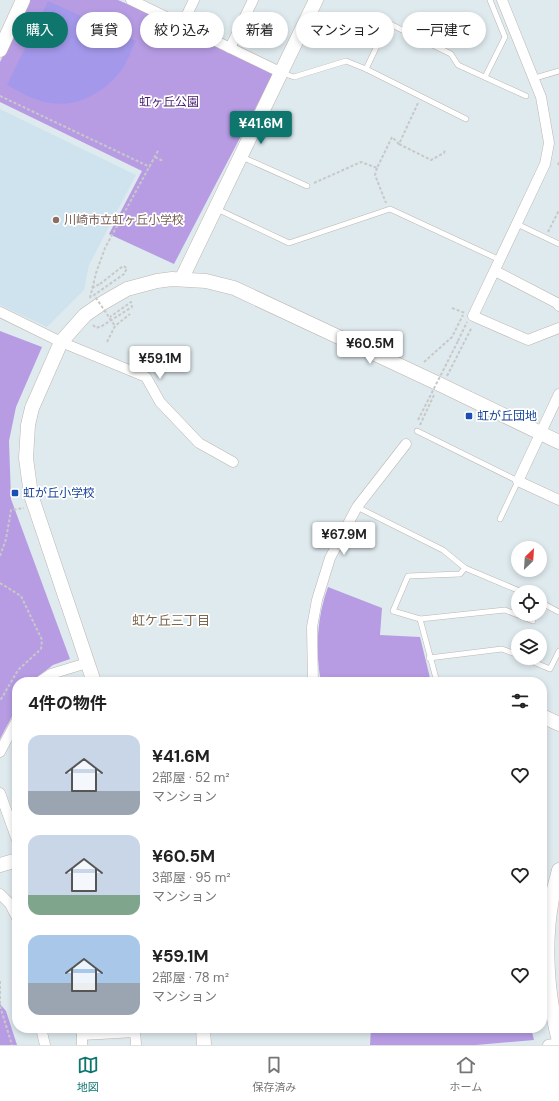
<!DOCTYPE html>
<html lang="ja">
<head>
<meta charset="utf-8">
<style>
  :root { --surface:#fff; --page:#f6f6f6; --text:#222; --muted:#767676; --line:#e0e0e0; --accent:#0f766e }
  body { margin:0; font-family:"DM Sans","Noto Sans JP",sans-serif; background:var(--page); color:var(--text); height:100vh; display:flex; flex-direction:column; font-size:15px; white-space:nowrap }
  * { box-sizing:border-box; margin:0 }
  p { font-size:13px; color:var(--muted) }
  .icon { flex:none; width:22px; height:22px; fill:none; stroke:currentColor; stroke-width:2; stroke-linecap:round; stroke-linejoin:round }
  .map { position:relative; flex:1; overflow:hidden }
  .drawer { position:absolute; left:12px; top:677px; width:535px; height:356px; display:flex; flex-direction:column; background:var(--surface); border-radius:16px; box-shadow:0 2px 6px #0003 }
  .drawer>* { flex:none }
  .hud { position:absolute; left:12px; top:12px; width:535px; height:36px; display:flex; gap:8px }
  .needle { width:26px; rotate:25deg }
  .fabs { position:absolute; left:511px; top:541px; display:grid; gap:8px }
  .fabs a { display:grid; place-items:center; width:36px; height:36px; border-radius:50%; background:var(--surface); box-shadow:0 2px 6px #0003; font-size:20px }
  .price { position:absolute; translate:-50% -34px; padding:0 9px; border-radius:4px; background:#fff; color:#222; font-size:13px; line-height:26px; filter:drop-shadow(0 1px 2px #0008) }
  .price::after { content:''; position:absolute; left:50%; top:24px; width:12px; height:9px; margin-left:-6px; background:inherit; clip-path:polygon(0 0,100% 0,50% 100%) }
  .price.on { background:var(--accent); color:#fff }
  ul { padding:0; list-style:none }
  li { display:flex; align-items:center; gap:12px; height:100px; padding:0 16px }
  li span { display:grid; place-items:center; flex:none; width:112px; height:80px; border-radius:12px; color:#555 }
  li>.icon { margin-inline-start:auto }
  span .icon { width:48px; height:48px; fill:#fffc; stroke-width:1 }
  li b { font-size:17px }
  h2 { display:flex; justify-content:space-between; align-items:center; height:48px; padding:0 16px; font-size:17px }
  .tag { padding:0 14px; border-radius:18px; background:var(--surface); box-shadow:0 2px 6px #0003; font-size:14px; line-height:36px }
  .tag.on { background:var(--accent); color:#fff }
  .dock { display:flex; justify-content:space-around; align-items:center; height:56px; border-top:1px solid var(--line); background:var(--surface); font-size:11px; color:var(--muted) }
  .dock a { display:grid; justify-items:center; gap:2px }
  .dock .on { color:var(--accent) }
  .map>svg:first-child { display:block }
  .education { fill:#cfe3ef }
  .green { fill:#b79ce4 }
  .pitch { fill:#a498eb }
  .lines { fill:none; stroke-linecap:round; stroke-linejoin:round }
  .lane-casing { stroke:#bdb6af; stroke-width:6 }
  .street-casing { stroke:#bdb6af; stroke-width:11 }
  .secondary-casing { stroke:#bdb6af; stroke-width:15 }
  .path { stroke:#c8c8c8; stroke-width:2; stroke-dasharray:3 2; stroke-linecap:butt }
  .lane { stroke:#fff; stroke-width:5 }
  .street { stroke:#fff; stroke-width:10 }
  .secondary { stroke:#fff; stroke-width:14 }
  .path-bridge { stroke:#c8c8c8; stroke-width:2; stroke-dasharray:3 2; stroke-linecap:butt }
  .education-dot { fill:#8d6e63; stroke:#fff; stroke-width:1.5 }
  .transit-dot { fill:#1a4fb4; stroke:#fff; stroke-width:1.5 }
  .labels { text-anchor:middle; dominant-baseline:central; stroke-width:3.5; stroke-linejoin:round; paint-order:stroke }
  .park-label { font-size:12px; fill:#441b6b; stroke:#fff }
  .education-label { font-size:12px; fill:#785e54; stroke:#fff; text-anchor:start }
  .transit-label { font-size:12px; fill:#164399; stroke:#fff; text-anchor:start }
  .neighbourhood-label { font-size:13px; fill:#7e674c; stroke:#fff }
</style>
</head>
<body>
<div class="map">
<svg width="559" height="1045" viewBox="0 0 559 1045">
  <rect width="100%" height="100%" fill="#dfeaee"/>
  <!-- education -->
  <path class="education" d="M0,109L136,175L89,265L84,290L47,327L0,305Z"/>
  <!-- green -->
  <g class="green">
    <path d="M29,0H118L276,69L174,264L109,234L142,171L0,102V62Z"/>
    <path d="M0,331L42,347L16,407L9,441L11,499L70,659L53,665L31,682H17V707L0,739Z"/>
    <path d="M328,587L382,608L380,635L420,637L431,682H321C315,651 317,616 328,587Z"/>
    <path d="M0,1004L6,1011L17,1045H0Z"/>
    <path d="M371,1028H531L534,1040L476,1045H370Z"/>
  </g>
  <!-- pitch -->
  <path class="pitch" d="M48,1L136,41C131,51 127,63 120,72C100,97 69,111 38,100C27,97 17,90 7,85Z"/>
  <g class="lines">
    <defs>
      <g id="lane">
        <path d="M366,69L388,23L451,54L458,65L526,96"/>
        <path d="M282,73L294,77L346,61L366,69L466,119"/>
        <path d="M485,77L505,37L490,0"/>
        <path d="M535,78L559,71"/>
        <path d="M242,157L307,186"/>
        <path d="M217,209L289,243L390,209L500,260"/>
        <path d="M517,224L559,244"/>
        <path d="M417,431L518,481L500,519"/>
        <path d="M357,507L443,550L465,568L522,592"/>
        <path d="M465,568L460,574L408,576L393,611L420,619L505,610L533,621"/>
        <path d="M540,602L559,612"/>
        <path d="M420,619L437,682"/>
        <path d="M429,658L502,649L518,655"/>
        <path d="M524,658L550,669L559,651"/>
      </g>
      <g id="street">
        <path d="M131,0L282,73"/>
        <path d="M502,0L541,97L549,143L545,164L473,316L528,340L559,328"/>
        <path d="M182,25L194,0"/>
        <path d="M230,48L253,0"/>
        <path d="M495,271L557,303L559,306"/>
        <path d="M0,312L61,342L146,377L160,402L199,443L233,462"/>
        <path d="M559,394L518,481L559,500"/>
        <path d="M39,682L51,674L87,663"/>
        <path d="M313,682L312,627L317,600L330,558L357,507L406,444"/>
        <path d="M0,752L17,720"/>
        <path d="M0,793L17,840"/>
        <path d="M0,894L10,904L17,918"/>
        <path d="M41,1028L45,1045"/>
        <path d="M80,1028L82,1035V1045"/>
        <path d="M135,1028L136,1045"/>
        <path d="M82,1035L135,1032"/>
        <path d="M548,1045L559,1043"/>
      </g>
      <g id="secondary">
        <path d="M0,50L23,0"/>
        <path d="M182,278L316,0"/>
        <path d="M94,682L31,495L26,458L28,425L32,408L61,342L85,315L101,304L127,289L157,281L172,279L206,281L234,288L437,383L559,442"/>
        <path d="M542,716L559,724"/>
        <path d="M0,865L17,860"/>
        <path d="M559,870C542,925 545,986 559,1041"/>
        <path d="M203,1028L204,1045"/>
      </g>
    </defs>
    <!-- lane casing -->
    <use href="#lane" class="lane-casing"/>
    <!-- street casing -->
    <use href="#street" class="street-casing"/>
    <!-- secondary casing -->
    <use href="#secondary" class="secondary-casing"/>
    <!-- path -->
    <g class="path">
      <path d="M0,96L150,167"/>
      <path d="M399,144L431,160L444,153L445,150"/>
      <path d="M155,157L163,161"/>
      <path d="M558,165L559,162"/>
      <path d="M377,168L375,175L386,203"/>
      <path d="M314,183L361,162L377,168L392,137L399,144L418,103"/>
      <path d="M548,232L559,210"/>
      <path d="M92,288L100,284"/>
      <path d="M90,298L96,273L105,248L159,149"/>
      <path d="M452,308L465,313"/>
      <path d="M93,325L96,328L102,326L132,307L131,302L110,317"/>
      <path d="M458,341L467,322"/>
      <path d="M107,342L115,326L130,314"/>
      <path d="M424,362L452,337L463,315"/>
      <path d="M447,376L472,327"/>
      <path d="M420,425L434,395"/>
      <path d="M0,556L6,539L11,510L24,508"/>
      <path d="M0,583L21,596L42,640L41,649L18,670L0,701"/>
      <path d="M0,981V1005"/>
      <path d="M0,1006L12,1045"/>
    </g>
    <!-- lane -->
    <use href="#lane" class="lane"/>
    <!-- street -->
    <use href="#street" class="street"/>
    <!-- secondary -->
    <use href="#secondary" class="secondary"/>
    <!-- path-bridge -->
    <g class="path-bridge">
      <path d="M100,284L123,266L127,268L124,274L94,295L115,326"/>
      <path d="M418,420L458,341"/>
    </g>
  </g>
  <!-- markers -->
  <circle class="education-dot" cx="56" cy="220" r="4"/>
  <g class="transit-dot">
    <rect x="465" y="412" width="8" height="8" rx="2"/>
    <rect x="11" y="489" width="8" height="8" rx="2"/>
  </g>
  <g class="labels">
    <!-- park labels -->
    <g class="park-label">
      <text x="169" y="102">虹ヶ丘公園</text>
    </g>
    <!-- education labels -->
    <g class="education-label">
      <text x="64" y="220">川崎市立虹ヶ丘小学校</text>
    </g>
    <!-- transit labels -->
    <g class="transit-label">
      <text x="477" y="416">虹が丘団地</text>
      <text x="23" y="493">虹が丘小学校</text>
    </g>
    <!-- neighbourhood labels -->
    <g class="neighbourhood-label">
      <text x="171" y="620">虹ケ丘三丁目</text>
    </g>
  </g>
</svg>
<div class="fabs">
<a><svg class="needle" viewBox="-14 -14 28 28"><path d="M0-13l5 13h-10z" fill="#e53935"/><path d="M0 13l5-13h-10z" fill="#767676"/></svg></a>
<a><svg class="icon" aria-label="locate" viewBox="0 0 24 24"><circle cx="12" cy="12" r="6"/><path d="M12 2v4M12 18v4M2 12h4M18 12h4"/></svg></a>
<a><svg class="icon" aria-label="layers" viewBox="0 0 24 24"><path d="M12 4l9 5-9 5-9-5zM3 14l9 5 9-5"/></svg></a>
</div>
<b class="price on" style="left:261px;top:145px">¥41.6M</b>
<b class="price" style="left:370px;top:365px">¥60.5M</b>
<b class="price" style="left:160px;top:380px">¥59.1M</b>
<b class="price" style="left:344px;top:556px">¥67.9M</b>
<div class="hud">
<a class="tag on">購入</a>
<a class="tag">賃貸</a>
<a class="tag">絞り込み</a>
<a class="tag">新着</a>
<a class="tag">マンション</a>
<a class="tag">一戸建て</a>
</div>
<section class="drawer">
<h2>4件の物件<svg class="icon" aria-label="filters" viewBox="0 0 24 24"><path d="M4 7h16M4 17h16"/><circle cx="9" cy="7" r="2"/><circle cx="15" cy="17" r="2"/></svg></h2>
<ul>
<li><span style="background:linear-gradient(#c9d6e8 70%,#9aa5b1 0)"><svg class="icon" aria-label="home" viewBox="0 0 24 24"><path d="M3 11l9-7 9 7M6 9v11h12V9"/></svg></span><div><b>¥41.6M</b><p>2部屋 · 52 m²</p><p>マンション</p></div><svg class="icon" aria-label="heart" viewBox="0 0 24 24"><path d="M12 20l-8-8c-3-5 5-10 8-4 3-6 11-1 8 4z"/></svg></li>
<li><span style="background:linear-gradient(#c9d6e8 75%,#7fa58c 0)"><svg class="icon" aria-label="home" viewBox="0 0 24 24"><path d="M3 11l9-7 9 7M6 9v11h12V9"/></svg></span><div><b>¥60.5M</b><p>3部屋 · 95 m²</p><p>マンション</p></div><svg class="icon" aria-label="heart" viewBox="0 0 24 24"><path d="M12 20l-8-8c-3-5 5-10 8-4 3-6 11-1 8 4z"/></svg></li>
<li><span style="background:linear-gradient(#a9c7e8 60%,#9aa5b1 0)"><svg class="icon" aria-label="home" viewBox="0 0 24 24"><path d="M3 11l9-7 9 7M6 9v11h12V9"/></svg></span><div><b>¥59.1M</b><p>2部屋 · 78 m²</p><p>マンション</p></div><svg class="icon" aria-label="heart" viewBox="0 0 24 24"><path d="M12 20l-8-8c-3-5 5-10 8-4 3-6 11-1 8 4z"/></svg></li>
</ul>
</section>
</div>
<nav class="dock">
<a class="on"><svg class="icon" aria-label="map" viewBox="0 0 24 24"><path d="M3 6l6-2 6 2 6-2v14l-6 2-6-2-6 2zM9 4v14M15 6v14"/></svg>地図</a>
<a><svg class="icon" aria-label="saved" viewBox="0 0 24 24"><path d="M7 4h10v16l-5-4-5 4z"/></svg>保存済み</a>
<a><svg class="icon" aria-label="home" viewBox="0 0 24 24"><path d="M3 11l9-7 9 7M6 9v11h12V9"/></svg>ホーム</a>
</nav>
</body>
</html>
